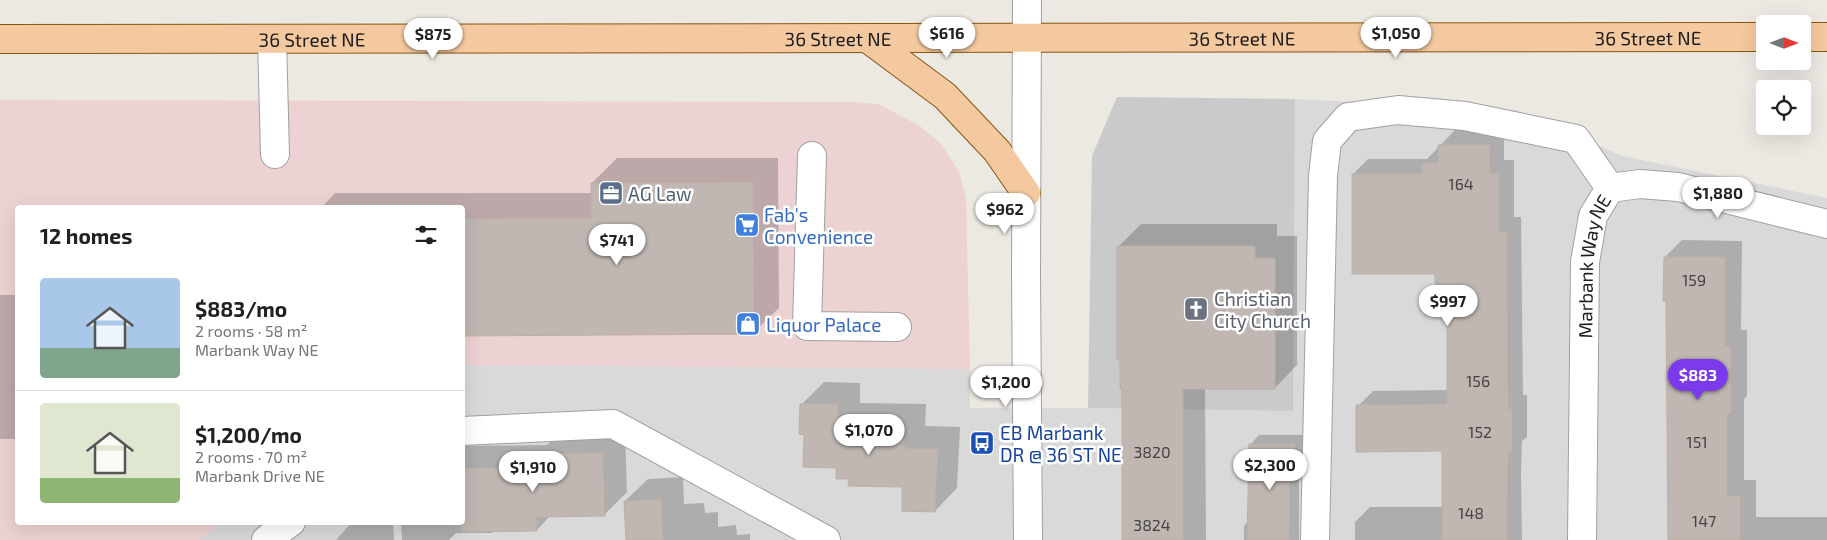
<!DOCTYPE html>
<html lang="en">
<head>
<meta charset="utf-8">
<style>
  :root { --surface:#fff; --page:#f2f2f2; --text:#202124; --muted:#757577; --line:#e0e0e0; --accent:#7c3aed }
  body { margin:0; font-family:"Exo 2",sans-serif; background:var(--page); color:var(--text); height:100vh; display:flex; flex-direction:column; font-size:19px; white-space:nowrap }
  * { box-sizing:border-box; margin:0 }
  p { font-size:16px; color:var(--muted) }
  .icon { flex:none; width:28px; height:28px; fill:none; stroke:currentColor; stroke-width:2; stroke-linecap:round; stroke-linejoin:round }
  .map { position:relative; flex:1; overflow:hidden }
  .sheet { position:absolute; left:15px; top:205px; width:450px; height:320px; display:flex; flex-direction:column; background:var(--surface); border-radius:5px; box-shadow:0 5px 20px #0002 }
  .sheet>* { flex:none }
  .needle { width:32px; rotate:90deg }
  .buttons { position:absolute; left:1756px; top:15px; display:grid; gap:10px }
  .buttons a { display:grid; place-items:center; width:55px; height:55px; border-radius:5px; background:var(--surface); box-shadow:0 5px 20px #0002; font-size:25px }
  .price { position:absolute; translate:-50% -42px; padding:0 11px; border-radius:18px; background:#fff; color:#222; font-size:16px; line-height:32px; filter:drop-shadow(0 1px 2px #0008) }
  .price::after { content:''; position:absolute; left:50%; top:30px; width:15px; height:11px; margin-left:-8px; background:inherit; clip-path:polygon(0 0,100% 0,50% 100%) }
  .price.selected { background:var(--accent); color:#fff }
  ul { padding:0; list-style:none }
  li { display:flex; align-items:center; gap:15px; height:125px; padding:0 25px }
  li+li { border-top:1px solid var(--line) }
  li span { display:grid; place-items:center; flex:none; width:140px; height:100px; border-radius:5px; color:#555 }
  li>.icon { margin-inline-start:auto }
  span .icon { width:60px; height:60px; fill:#fffc; stroke-width:1 }
  li b { font-size:21px }
  h2 { display:flex; justify-content:space-between; align-items:center; height:60px; padding:0 25px; font-size:21px }
  .map>svg:first-child { display:block }
  .residential { fill:#dad9d9 }
  .commercial { fill:#ecd2d3 }
  .religious { fill:#cacaca }
  .shadow { fill:#0003 }
  .building { fill:#c0b7b2; stroke:#bdaea6 }
  .lines { fill:none; stroke-linecap:round; stroke-linejoin:round }
  .minor-casing { stroke:#a0a0a0; stroke-width:30 }
  .major-casing { stroke:#88550c; stroke-width:30 }
  .minor { stroke:#fff; stroke-width:28 }
  .major { stroke:#f4c99f; stroke-width:28 }
  .labels { text-anchor:middle; dominant-baseline:central; stroke-width:5; stroke-linejoin:round; paint-order:stroke }
  .number-label { font-size:16px; fill:#454342 }
  .street-label { font-size:19px; fill:#1c1c1c; stroke:#fff }
  .service-label { font-size:19px; fill:#4e5e75; stroke:#fff; text-anchor:start }
  .shop-label { font-size:19px; fill:#366cbe; stroke:#fff; text-anchor:start }
  .worship-label { font-size:19px; fill:#5b616d; stroke:#fff; text-anchor:start }
  .transit-label { font-size:19px; fill:#164399; stroke:#fff; text-anchor:start }
</style>
</head>
<body>
<div class="map">
<svg width="1827" height="540" viewBox="0 0 1827 540">
  <rect width="100%" height="100%" fill="#ece8e2"/>
  <!-- residential -->
  <path class="residential" d="M1295,99L1517,110L1622,156L1827,198V540H199L222,523L462,522L463,365L970,369V408H1088L1293,411Z"/>
  <!-- commercial -->
  <path class="commercial" d="M0,100L851,102L878,104L920,126L942,145L959,172L966,199L970,369L463,365L462,208H18V522L222,523L199,540H0Z"/>
  <!-- religious -->
  <path class="religious" d="M1117,97L1295,99L1293,411L1088,408L1092,156Z"/>
  <!-- shadow -->
  <g class="shadow">
    <path d="M1455,130H1504V160H1514V217H1521L1523,395H1527V437L1522,441L1521,473L1522,540H1355V522L1370,507H1444V450L1358,406L1373,391L1448,390V307L1436,273L1353,174L1368,159H1427Z"/>
    <path d="M617,158H778L779,308L753,333L462,334V208H321L335,193H592V183Z"/>
    <path d="M1141,224H1277V236H1297V365L1275,388H1205L1206,540H1126L1118,247Z"/>
    <path d="M1682,240L1742,241L1741,330H1747V396L1744,399V480H1756V517H1827V540H1669L1668,300L1665,257Z"/>
    <rect x="0" y="295" width="18" height="144"/>
    <path d="M824,382L860,383V403L926,404L925,426L960,427L957,488L935,511L903,485L837,466L805,434L801,405Z"/>
    <path d="M625,431L627,492L604,515H551L537,530H495L492,533H456L449,540H402L401,522H462V446L547,445L560,432Z"/>
    <path d="M1259,435H1304V465L1299,469V540H1244V526L1248,521L1250,445Z"/>
    <path d="M683,477L684,504L704,503L705,513L718,512V527L736,525L737,535L750,534V540H627L625,501L648,479Z"/>
    <path d="M352,522H393L394,540H336Z"/>
  </g>
  <!-- building -->
  <g class="building">
    <path d="M1438,145H1490V174H1499V232H1507L1508,409H1512V453H1508L1507,540H1442V451L1356,452V405L1447,404V308H1435V274H1352V174H1422V163H1438Z"/>
    <path d="M753,182L754,334L462,336V219L591,218V183Z"/>
    <path d="M1117,246H1255V258H1275V389H1183V540H1122V389H1120V360H1117Z"/>
    <path d="M1664,257H1725V346H1731V414H1727V496H1740V540H1668L1666,301H1663Z"/>
    <path d="M800,404H838V425L904,426V448L938,449L935,512L902,511V487L848,486L849,479H836V468L803,467L804,435L799,434Z"/>
    <path d="M1249,444H1295V475H1290L1289,540H1247Z"/>
    <path d="M603,453L605,516L537,517V531L462,532V468L536,467V454Z"/>
    <path d="M661,499L663,540H626L624,501Z"/>
  </g>
  <g class="lines">
    <defs>
      <g id="minor">
        <path d="M1027,0L1026,276L1028,540"/>
        <path d="M272,39L275,154"/>
        <path d="M812,156L807,326L897,327"/>
        <path d="M462,431L613,424L826,540"/>
        <path d="M266,540L291,522"/>
        <path d="M1315,540L1323,176L1327,141L1348,117L1398,110L1465,116L1576,139L1610,188"/>
        <path id="s1" d="M1582,540L1585,262L1593,216L1610,188L1640,184L1678,187L1827,224"/>
      </g>
      <g id="major">
        <path d="M1802,37H1827"/>
        <path d="M867,38L945,96L997,151L1026,193"/>
        <path id="s2" d="M0,39L1765,37"/>
      </g>
    </defs>
    <!-- minor casing -->
    <use href="#minor" class="minor-casing"/>
    <!-- major casing -->
    <use href="#major" class="major-casing"/>
    <!-- minor -->
    <use href="#minor" class="minor"/>
    <!-- major -->
    <use href="#major" class="major"/>
  </g>
  <!-- icons -->
  <defs>
    <symbol id="office-square" viewBox="-11 -11 22 22"><rect x="-9" y="-9" width="18" height="18" rx="4" fill="#5c6f8a" stroke="#fff"/><path d="M-6-3h4V-5.5h4V-3h4V5H-6ZM-1-4.5V-3h2v-1.5ZM-6 0V1H6V0Z" fill="#fff"/></symbol>
    <symbol id="supermarket-square" viewBox="-11 -11 22 22"><rect x="-9" y="-9" width="18" height="18" rx="4" fill="#3f7fe0" stroke="#fff"/><path d="M-6-5.5h2.5l.6 2H6L4.5 2H-2.5L-4.4-4H-6ZM-1.5 3.2a1.3 1.3 0 1 0 .1 0ZM3 3.2a1.3 1.3 0 1 0 .1 0Z" fill="#fff"/></symbol>
    <symbol id="church-square" viewBox="-11 -11 22 22"><rect x="-9" y="-9" width="18" height="18" rx="4" fill="#6b7280" stroke="#fff"/><path d="M-1.2-6h2.4v3.5h3.3v2.4h-3.3V6h-2.4V-.1h-3.3v-2.4h3.3Z" fill="#fff"/></symbol>
    <symbol id="shop-square" viewBox="-11 -11 22 22"><rect x="-9" y="-9" width="18" height="18" rx="4" fill="#3f7fe0" stroke="#fff"/><path d="M-5-2.5h2.3a2.7 3.5 0 0 1 5.4 0H5L5.5 6h-11ZM-1.5-2.5h3a1.5 2.3 0 0 0-3 0Z" fill="#fff"/></symbol>
    <symbol id="bus-square" viewBox="-11 -11 22 22"><rect x="-9" y="-9" width="18" height="18" rx="4" fill="#1a4fb4" stroke="#fff"/><path d="M-5-6H5V4H4V6H2V4H-2V6H-4V4H-5ZM-3.5-4V0h7V-4ZM-3.5 1.2v1.5H-2V1.2ZM2 1.2v1.5H3.5V1.2Z" fill="#fff"/></symbol>
  </defs>
  <g fill-rule="evenodd">
    <use href="#office-square" x="597" y="179" width="28" height="28"/>
    <use href="#supermarket-square" x="733" y="211" width="28" height="28"/>
    <use href="#church-square" x="1182" y="295" width="28" height="28"/>
    <use href="#shop-square" x="734" y="310" width="28" height="28"/>
    <use href="#bus-square" x="968" y="429" width="28" height="28"/>
  </g>
  <g class="labels">
    <!-- number labels -->
    <g class="number-label">
      <text x="1461" y="183">164</text>
      <text x="1694" y="279">159</text>
      <text x="1478" y="380">156</text>
      <text x="1480" y="431">152</text>
      <text x="1697" y="441">151</text>
      <text x="1152" y="451">3820</text>
      <text x="1471" y="512">148</text>
      <text x="1704" y="520">147</text>
      <text x="1152" y="524">3824</text>
    </g>
    <!-- street labels -->
    <g class="street-label">
      <text stroke="none"><textPath href="#s2" startOffset="1648">36 Street NE</textPath></text>
      <text stroke="none"><textPath href="#s2" startOffset="838">36 Street NE</textPath></text>
      <text stroke="none"><textPath href="#s2" startOffset="1242">36 Street NE</textPath></text>
      <text stroke="none"><textPath href="#s2" startOffset="312">36 Street NE</textPath></text>
      <text stroke="none"><textPath href="#s1" startOffset="275">Marbank Way NE</textPath></text>
    </g>
    <!-- service labels -->
    <g class="service-label">
      <text x="628" y="193">AG Law</text>
    </g>
    <!-- shop labels -->
    <g class="shop-label">
      <text x="764" y="214">Fab's<tspan x="764" dy="22">Convenience</tspan></text>
      <text x="766" y="324">Liquor Palace</text>
    </g>
    <!-- worship labels -->
    <g class="worship-label">
      <text x="1214" y="298">Christian<tspan x="1214" dy="22">City Church</tspan></text>
    </g>
    <!-- transit labels -->
    <g class="transit-label">
      <text x="1000" y="432">EB Marbank<tspan x="1000" dy="22">DR @ 36 ST NE</tspan></text>
    </g>
  </g>
</svg>
<div class="buttons">
<a><svg class="needle" viewBox="-14 -14 28 28"><path d="M0-13l5 13h-10z" fill="#e53935"/><path d="M0 13l5-13h-10z" fill="#757577"/></svg></a>
<a><svg class="icon" aria-label="locate" viewBox="0 0 24 24"><circle cx="12" cy="12" r="6"/><path d="M12 2v4M12 18v4M2 12h4M18 12h4"/></svg></a>
</div>
<b class="price" style="left:947px;top:59px">$616</b>
<b class="price" style="left:1396px;top:59px">$1,050</b>
<b class="price" style="left:433px;top:60px">$875</b>
<b class="price" style="left:1718px;top:219px">$1,880</b>
<b class="price" style="left:1005px;top:235px">$962</b>
<b class="price" style="left:617px;top:266px">$741</b>
<b class="price" style="left:1448px;top:327px">$997</b>
<b class="price selected" style="left:1698px;top:401px">$883</b>
<b class="price" style="left:1006px;top:408px">$1,200</b>
<b class="price" style="left:869px;top:456px">$1,070</b>
<b class="price" style="left:1270px;top:491px">$2,300</b>
<b class="price" style="left:533px;top:493px">$1,910</b>
<section class="sheet">
<h2>12 homes<svg class="icon" aria-label="filters" viewBox="0 0 24 24"><path d="M4 7h16M4 17h16"/><circle cx="9" cy="7" r="2"/><circle cx="15" cy="17" r="2"/></svg></h2>
<ul>
<li><span style="background:linear-gradient(#a9c7e8 70%,#7fa58c 0)"><svg class="icon" aria-label="home" viewBox="0 0 24 24"><path d="M3 11l9-7 9 7M6 9v11h12V9"/></svg></span><div><b>$883/mo</b><p>2 rooms · 58 m²</p><p>Marbank Way NE</p></div></li>
<li><span style="background:linear-gradient(#dfe7d0 75%,#8fb573 0)"><svg class="icon" aria-label="home" viewBox="0 0 24 24"><path d="M3 11l9-7 9 7M6 9v11h12V9"/></svg></span><div><b>$1,200/mo</b><p>2 rooms · 70 m²</p><p>Marbank Drive NE</p></div></li>
</ul>
</section>
</div>
</body>
</html>
